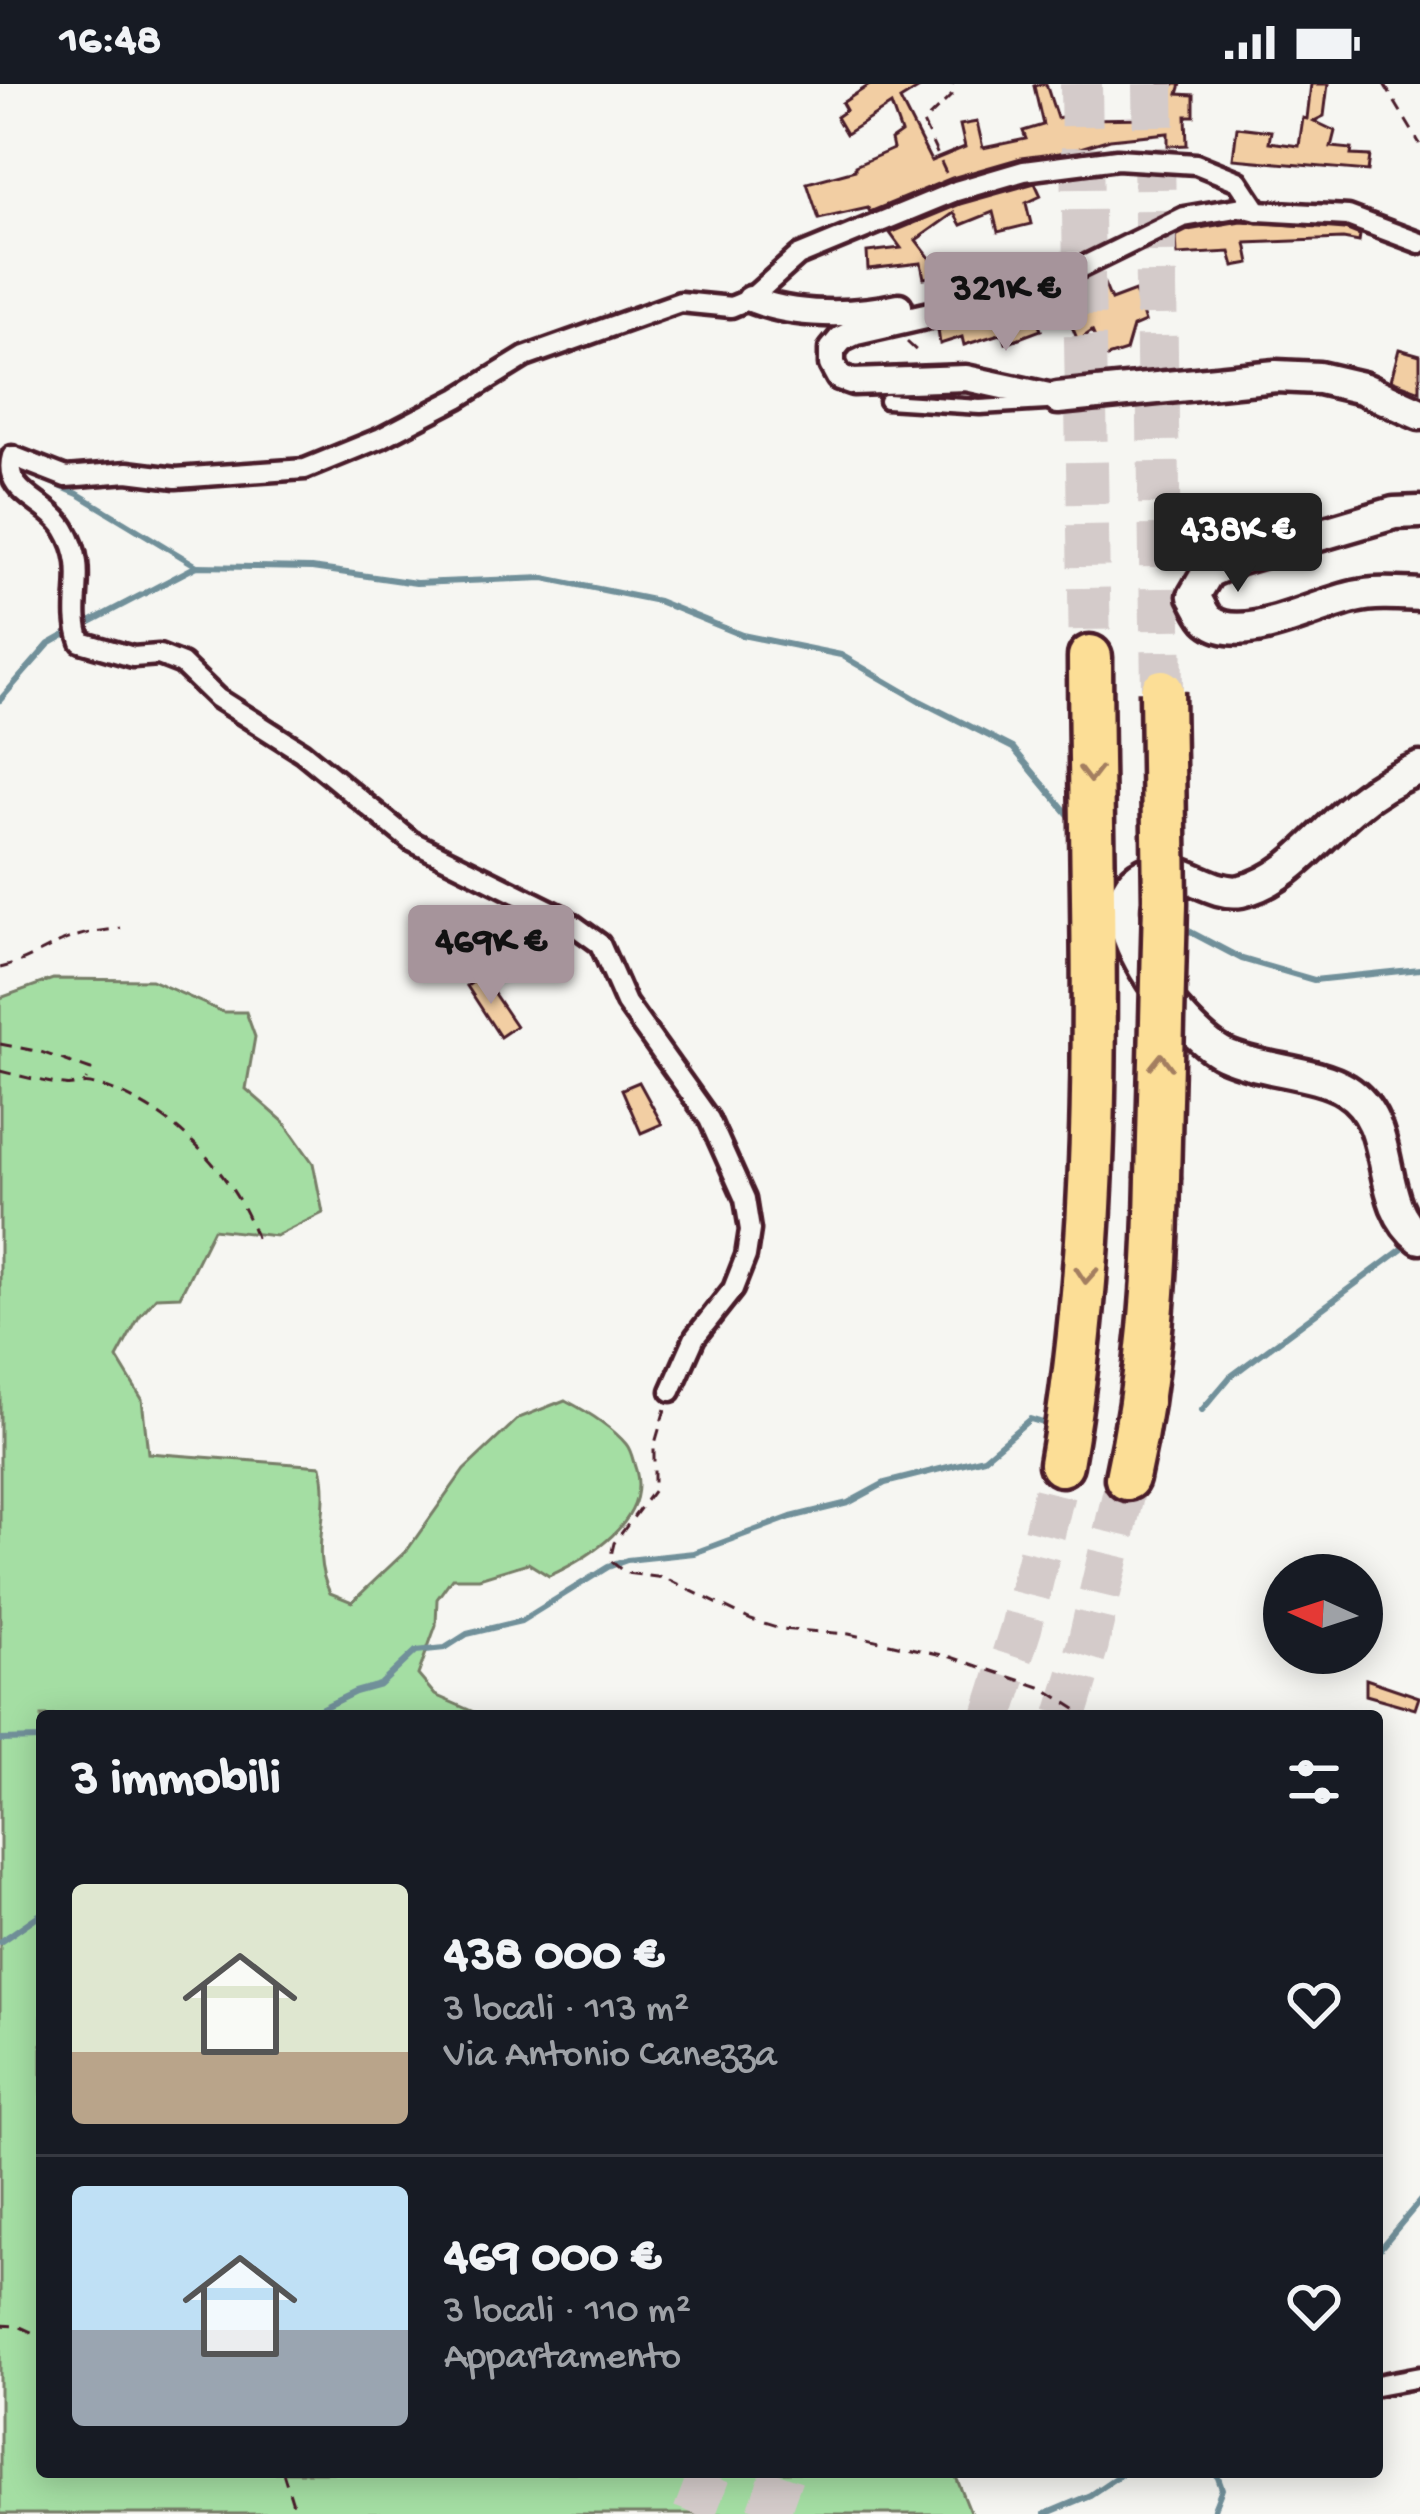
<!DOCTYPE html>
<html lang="it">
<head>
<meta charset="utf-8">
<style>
  :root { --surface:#171b24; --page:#242831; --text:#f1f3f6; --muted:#9ea1a6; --line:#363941; --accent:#a6949b }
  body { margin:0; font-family:"Gochi Hand",sans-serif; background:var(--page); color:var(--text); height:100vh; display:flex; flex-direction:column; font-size:45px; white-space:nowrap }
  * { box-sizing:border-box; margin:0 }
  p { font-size:39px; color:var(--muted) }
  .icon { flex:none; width:66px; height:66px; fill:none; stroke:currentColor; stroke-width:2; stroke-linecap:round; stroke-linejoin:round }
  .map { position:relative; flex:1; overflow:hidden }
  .side { position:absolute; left:36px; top:1626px; width:1347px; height:768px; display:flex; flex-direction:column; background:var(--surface); border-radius:12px; box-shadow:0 6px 30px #0003 }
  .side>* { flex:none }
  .needle { width:78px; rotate:273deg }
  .controls { position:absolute; left:1263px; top:1470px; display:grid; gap:24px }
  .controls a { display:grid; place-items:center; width:120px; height:120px; border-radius:50%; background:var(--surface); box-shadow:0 6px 30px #0003; font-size:60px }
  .price { position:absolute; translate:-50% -102px; padding:0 27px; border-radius:12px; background:var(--accent); color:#111; font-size:39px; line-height:78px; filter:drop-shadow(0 3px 6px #0008) }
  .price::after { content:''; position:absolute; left:50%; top:72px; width:36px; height:27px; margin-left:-18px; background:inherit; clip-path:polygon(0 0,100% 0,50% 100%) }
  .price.on { background:#222; color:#fff }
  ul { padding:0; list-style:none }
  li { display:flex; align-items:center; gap:36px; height:300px; padding:0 36px }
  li+li { border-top:3px solid var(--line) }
  li span { display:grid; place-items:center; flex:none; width:336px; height:240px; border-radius:12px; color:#555 }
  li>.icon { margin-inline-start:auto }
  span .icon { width:144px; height:144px; fill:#fffc; stroke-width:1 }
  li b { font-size:51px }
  h2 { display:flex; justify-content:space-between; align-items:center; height:144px; padding:0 36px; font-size:51px }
  .status { display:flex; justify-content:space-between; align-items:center; height:84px; padding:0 60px; background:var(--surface); direction:ltr }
  .status svg { height:33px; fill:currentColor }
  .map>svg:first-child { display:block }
  .green { fill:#a4dea3; stroke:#777e67; stroke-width:3 }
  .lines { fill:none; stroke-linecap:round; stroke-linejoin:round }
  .stream { stroke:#71909a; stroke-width:6 }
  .building { fill:#f2cea3; stroke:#4a1f2b; stroke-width:3 }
  .motorway-tunnel { stroke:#d4cbca; stroke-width:42; stroke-dasharray:42 21; stroke-linecap:butt }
  .service-casing { stroke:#4a1f2b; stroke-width:21 }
  .pedestrian-casing { stroke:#4a1f2b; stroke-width:27 }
  .minor-casing { stroke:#4a1f2b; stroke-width:33 }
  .tertiary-casing { stroke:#4a1f2b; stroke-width:39 }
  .motorway-casing { stroke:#4a1f2b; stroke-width:51 }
  .path { stroke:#4a1f2b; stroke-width:3; stroke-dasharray:12 9; stroke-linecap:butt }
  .service { stroke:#f6f6f2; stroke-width:12 }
  .pedestrian { stroke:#f6f6f2; stroke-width:18 }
  .minor { stroke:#f6f6f2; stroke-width:24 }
  .tertiary { stroke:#f6f6f2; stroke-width:30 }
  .motorway { stroke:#fcde96; stroke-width:42 }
  .motorway-bridge-casing { stroke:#4a1f2b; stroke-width:51; stroke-linecap:butt }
  .motorway-bridge { stroke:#fcde96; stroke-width:42 }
  .oneway { stroke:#a37e60 }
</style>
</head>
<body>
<div class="status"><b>16:48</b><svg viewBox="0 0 49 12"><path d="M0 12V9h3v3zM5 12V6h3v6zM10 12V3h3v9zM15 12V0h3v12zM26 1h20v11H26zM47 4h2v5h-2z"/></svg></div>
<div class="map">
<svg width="1420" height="2430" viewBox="0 0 1420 2430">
  <rect width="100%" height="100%" fill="#f6f6f2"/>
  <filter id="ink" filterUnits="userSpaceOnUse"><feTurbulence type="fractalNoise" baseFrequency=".00833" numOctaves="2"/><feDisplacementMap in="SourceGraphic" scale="24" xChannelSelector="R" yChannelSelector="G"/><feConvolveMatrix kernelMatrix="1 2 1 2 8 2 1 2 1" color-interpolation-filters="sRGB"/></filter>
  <g filter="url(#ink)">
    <!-- green -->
    <path class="green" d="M53,895L151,896L223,928H246L255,953L246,1005L284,1038L313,1079L323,1129L276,1152L213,1145L180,1212L156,1213L139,1233L117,1274L142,1315L148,1369L321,1382C332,1430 308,1465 330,1509L352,1518L408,1465L464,1386L519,1334L565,1316C586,1327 611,1342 626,1360C632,1367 633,1378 636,1386C650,1437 588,1474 549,1492L528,1479L479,1494H452L437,1515L436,1541L418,1591L435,1611L483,1632H42V2388H954L971,2430H0V914Z"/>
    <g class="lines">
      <!-- stream -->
      <g class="stream">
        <path d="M19,384L78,410L197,482"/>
        <path d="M84,541L197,482L312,484L416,499L544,494L658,517L742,551L841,571L920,617L1013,664L1073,736"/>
        <path d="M0,616L49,560L72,547"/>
        <path d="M1183,844L1242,875L1314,896L1420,885"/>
        <path d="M1202,1326L1230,1293L1409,1160"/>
        <path d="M306,1632L355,1608L380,1601L416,1567L445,1564L467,1550L521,1537L608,1483L627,1476L694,1469L791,1433L848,1419L885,1399L984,1374L1030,1335L1050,1341"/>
        <path d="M0,1656L42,1655"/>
        <path d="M0,1858L42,1829"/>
        <path d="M1377,2168L1420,2117"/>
        <path d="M1045,2430L1090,2411L1124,2388"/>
        <path d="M1212,2430L1222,2405L1216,2388"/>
      </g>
    </g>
    <!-- building -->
    <g class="building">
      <path d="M871,0H926L900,16L931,77L965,63L960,41L977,38L983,64L1026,55L1023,47L1043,41L1034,2L1041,0H1046L1057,34L1079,29L1080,35L1157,34L1160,0H1181L1178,10L1194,11V32H1186L1187,61L1168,62V49L1110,55L1067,68L1021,74L952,94L870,128L868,124L819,135L807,99L855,86V82L893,65L891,56L901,49L891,21L846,50L836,33L846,26L842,19Z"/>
      <path d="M1311,0H1328L1324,32L1314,37L1335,47L1331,63L1352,65L1351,71L1370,72L1368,87L1233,75L1237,43L1271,47L1269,58L1299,62L1303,34L1307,35Z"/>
      <path d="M1035,99L1041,112L1026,119L1031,140L998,148L993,128L961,141L954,129L916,156L943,191L924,194L921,179L868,185L867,168L901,164L890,149L960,120Z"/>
      <path d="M1241,137L1345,145L1360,151L1359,158L1343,155L1246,159L1250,179L1234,182L1230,168L1177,171L1176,152L1188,146Z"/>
      <path d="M1101,192L1111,216L1135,207L1145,238L1133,243L1126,267L1104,274L1092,247L1078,257L1066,228L1093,216L1086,199Z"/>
      <path d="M1001,225L1006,238L1032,225L1041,246L1006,259L1003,249L964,261L962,253L940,260L938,246Z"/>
      <path d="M1399,265L1420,271V307L1391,296Z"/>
      <path d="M482,892L516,942L500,953L467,902Z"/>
      <path d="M639,998L662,1040L641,1049L622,1005Z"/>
      <path d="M1366,1595L1419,1613L1415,1625L1366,1611Z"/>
    </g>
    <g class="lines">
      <!-- motorway-tunnel -->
      <g class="motorway-tunnel">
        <path d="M1081,0L1090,573"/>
        <path d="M1153,0L1162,607"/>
        <path d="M993,1632L1021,1544L1061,1380"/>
        <path d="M1066,1632L1088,1560L1127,1394"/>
        <path d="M694,2430L710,2388"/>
        <path d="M768,2430L783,2388"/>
      </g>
      <defs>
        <path id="service" d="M886,317L980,323L1046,319"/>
        <g id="pedestrian">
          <path d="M1027,204L1082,183L1184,133L1242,123L1258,127L1348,132L1420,159"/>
          <path d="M671,1307L695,1253L733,1205L746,1172L750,1146L745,1115L709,1035L626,919L600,860L560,831L411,757L302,668L217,614L182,580L159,571L133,573L81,558C67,517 91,488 65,445C49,418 1,409 12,372L66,393L128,388L176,394L305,385L381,354L458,314L525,273L680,218L731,223L750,215L798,172L956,107L1024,87L1117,75L1196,80L1238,97L1258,127"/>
          <path d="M1377,2301L1420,2293"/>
        </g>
        <g id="minor">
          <path d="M1027,204L982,212L943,228L856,248L841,255L832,266V280L839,293L853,298L966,294L1058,314"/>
          <path d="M750,215C794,233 854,232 899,222"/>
        </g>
        <g id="tertiary">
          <path d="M1058,314L1276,292L1319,294L1362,304L1420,330"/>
          <path d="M1420,428L1394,429L1240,474L1208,488L1194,512C1198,518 1203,531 1209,536C1241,563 1318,520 1354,513C1376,508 1398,510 1420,511"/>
          <path d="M1420,684C1394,694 1371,708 1350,726C1319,753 1285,798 1241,807C1210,813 1174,774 1145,789C1079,822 1184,951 1224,970C1261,987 1316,987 1346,1006C1400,1040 1372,1118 1420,1154"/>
        </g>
        <g id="motorway">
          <path d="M1061,1380C1108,1114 1091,842 1090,573"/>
          <path d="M1127,1394C1149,1295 1156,1195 1158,1095"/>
        </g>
      </defs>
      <!-- service casing -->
      <use href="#service" class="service-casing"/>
      <!-- pedestrian casing -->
      <use href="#pedestrian" class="pedestrian-casing"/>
      <!-- minor casing -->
      <use href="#minor" class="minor-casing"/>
      <!-- tertiary casing -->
      <use href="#tertiary" class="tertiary-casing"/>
      <!-- motorway casing -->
      <use href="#motorway" class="motorway-casing"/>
      <!-- path -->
      <g class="path">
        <path d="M1384,0L1420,60"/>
        <path d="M946,89L923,39L952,11V0"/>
        <path d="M907,258L922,272"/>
        <path d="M0,884C24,878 41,867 63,857C82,849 101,847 121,844"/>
        <path d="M0,960L41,968L91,986L86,996"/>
        <path d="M0,987C21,992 42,998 64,1001C73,1003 81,998 90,1000C163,1015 238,1090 258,1160"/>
        <path d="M665,1325L654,1363V1406L614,1459L610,1476L625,1489L665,1494L751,1536L780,1545L849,1550L951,1573L1043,1604L1087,1632"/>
        <path d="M0,2241L18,2242L42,2253"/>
        <path d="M283,2388L296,2430"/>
      </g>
      <!-- service -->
      <use href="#service" class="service"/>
      <!-- pedestrian -->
      <use href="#pedestrian" class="pedestrian"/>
      <!-- minor -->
      <use href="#minor" class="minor"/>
      <!-- tertiary -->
      <use href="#tertiary" class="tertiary"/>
      <!-- motorway -->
      <use href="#motorway" class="motorway"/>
      <defs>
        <path id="motorway-bridge" d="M1158,1095L1165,819L1162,607"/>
      </defs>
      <!-- motorway-bridge casing -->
      <use href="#motorway-bridge" class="motorway-bridge-casing"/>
      <!-- motorway-bridge -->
      <use href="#motorway-bridge" class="motorway-bridge"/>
    </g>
    <!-- one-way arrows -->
    <defs><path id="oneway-chevron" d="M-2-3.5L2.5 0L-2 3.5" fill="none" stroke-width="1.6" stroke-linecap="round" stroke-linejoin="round" transform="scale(3)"/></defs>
    <g class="oneway">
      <use href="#oneway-chevron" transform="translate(1090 690) rotate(90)"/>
      <use href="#oneway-chevron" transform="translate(1161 978) rotate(-89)"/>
      <use href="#oneway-chevron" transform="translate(1086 1191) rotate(94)"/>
    </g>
  </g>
</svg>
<div class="controls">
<a><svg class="needle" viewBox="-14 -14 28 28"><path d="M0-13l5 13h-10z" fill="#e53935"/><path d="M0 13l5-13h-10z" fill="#9ea1a6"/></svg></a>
</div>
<b class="price" style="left:1006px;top:270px">321K €</b>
<b class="price on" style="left:1238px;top:511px">438K €</b>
<b class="price" style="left:491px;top:923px">469K €</b>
<section class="side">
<h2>3 immobili<svg class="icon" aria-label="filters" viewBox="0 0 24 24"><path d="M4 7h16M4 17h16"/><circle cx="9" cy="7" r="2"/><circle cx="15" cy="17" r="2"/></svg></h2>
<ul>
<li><span style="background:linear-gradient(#dfe7d0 70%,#b9a48a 0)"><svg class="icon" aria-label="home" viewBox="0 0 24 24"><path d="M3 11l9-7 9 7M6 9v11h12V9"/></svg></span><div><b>438 000 €</b><p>3 locali · 113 m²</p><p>Via Antonio Canezza</p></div><svg class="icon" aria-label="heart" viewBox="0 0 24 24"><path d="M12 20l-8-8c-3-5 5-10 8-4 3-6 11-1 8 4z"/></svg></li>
<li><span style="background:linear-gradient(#bfe0f5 60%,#9aa5b1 0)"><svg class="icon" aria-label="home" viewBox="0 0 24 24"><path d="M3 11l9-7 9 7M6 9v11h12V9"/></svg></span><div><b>469 000 €</b><p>3 locali · 110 m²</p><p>Appartamento</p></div><svg class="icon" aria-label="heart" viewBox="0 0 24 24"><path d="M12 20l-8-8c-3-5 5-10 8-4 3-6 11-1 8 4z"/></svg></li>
</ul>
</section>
</div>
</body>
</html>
